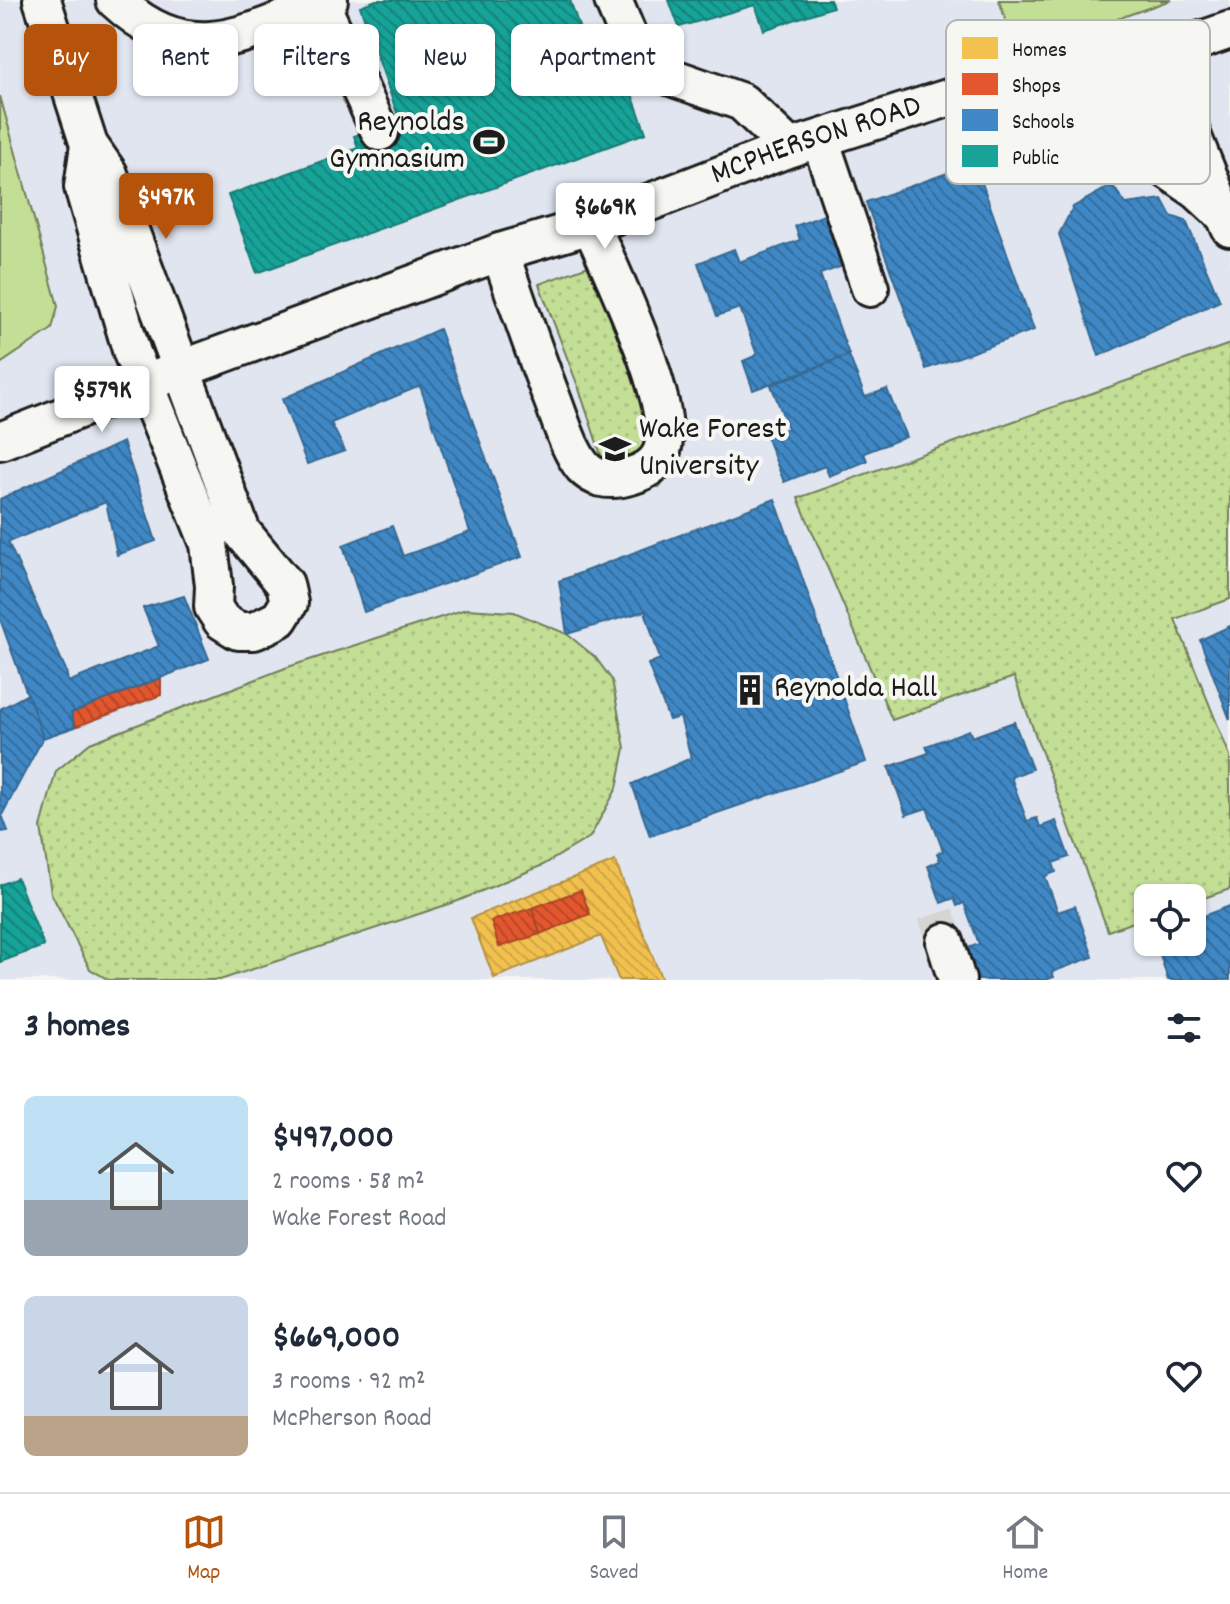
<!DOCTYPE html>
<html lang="en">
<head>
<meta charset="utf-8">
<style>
  :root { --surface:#fff; --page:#f6f6f7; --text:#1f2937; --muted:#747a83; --line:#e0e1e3; --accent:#b45309 }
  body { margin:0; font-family:Dekko,sans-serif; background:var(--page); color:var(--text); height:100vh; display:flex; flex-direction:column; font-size:30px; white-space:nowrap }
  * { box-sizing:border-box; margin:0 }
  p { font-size:26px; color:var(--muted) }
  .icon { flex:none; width:44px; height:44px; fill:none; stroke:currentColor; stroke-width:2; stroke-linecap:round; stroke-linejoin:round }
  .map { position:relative; height:980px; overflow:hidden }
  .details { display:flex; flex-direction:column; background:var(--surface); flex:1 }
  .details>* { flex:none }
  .banner { position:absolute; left:24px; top:24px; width:800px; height:72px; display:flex; gap:16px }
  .tools { position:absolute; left:1134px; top:884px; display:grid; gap:16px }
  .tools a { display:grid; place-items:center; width:72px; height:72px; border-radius:12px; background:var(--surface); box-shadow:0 2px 6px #0004; font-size:40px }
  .price { position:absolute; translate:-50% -68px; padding:0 18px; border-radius:8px; background:#fff; color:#222; font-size:26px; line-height:52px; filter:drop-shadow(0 2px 4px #0008) }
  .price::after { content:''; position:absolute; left:50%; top:48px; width:24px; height:18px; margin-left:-12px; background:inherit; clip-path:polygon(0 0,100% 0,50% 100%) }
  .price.current { background:var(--accent); color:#fff }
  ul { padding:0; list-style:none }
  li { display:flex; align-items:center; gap:24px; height:200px; padding:0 24px }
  li span { display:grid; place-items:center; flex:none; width:224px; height:160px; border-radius:12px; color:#555 }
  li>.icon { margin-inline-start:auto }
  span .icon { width:96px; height:96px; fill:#fffc; stroke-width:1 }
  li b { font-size:34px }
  h2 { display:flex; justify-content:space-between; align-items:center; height:96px; padding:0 24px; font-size:34px }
  .pill { padding:0 28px; border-radius:12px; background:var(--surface); box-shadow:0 2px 6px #0004; font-size:28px; line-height:72px }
  .pill.current { background:var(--accent); color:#fff }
  .menu { display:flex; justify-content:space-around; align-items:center; height:112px; border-top:2px solid var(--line); background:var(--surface); font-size:22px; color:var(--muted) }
  .menu a { display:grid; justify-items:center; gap:4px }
  .menu .current { color:var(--accent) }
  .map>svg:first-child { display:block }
  .built { fill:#e0e5f0; fill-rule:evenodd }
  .grass { fill:url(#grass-dots); stroke:#707d58; stroke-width:2 }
  .park { fill:#c3de95; stroke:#707d58; stroke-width:2 }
  .homes { fill:url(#homes-back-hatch); stroke:#b2903f; stroke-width:2 }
  .shops { fill:url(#shops-back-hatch); stroke:#a84529; stroke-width:2 }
  .schools { fill:url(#schools-back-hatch); stroke:#346892; stroke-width:2 }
  .public { fill:url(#public-back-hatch); stroke:#187a73; stroke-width:2 }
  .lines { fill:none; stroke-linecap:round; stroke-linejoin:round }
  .minor-tunnel { stroke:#d5d5d2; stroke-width:36; stroke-dasharray:36 18; stroke-linecap:butt }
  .minor-casing { stroke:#1c1c1c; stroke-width:42 }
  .minor { stroke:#f6f6f2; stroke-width:36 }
  .labels { text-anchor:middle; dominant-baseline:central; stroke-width:8; stroke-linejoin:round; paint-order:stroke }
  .poi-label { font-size:32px; fill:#1c1c1c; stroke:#f6f6f2; text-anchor:start }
  .street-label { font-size:32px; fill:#1c1c1c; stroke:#f6f6f2 }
  .key { fill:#f6f6f2; stroke:#b5b5b2; stroke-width:2 }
  .key-label { font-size:22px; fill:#1c1c1c }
</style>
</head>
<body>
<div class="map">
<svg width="1230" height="980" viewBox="0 0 1230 980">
  <defs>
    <pattern id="grass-dots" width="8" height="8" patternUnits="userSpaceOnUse" patternTransform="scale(2)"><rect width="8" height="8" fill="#c3de95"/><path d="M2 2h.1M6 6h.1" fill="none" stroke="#a7be80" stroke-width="1.8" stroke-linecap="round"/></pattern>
    <pattern id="homes-back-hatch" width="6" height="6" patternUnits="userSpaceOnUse" patternTransform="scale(2)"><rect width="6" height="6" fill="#f2c14e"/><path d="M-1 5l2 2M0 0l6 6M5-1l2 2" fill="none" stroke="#cfa544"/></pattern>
    <pattern id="shops-back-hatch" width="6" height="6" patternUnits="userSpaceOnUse" patternTransform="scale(2)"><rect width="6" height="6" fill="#e4572e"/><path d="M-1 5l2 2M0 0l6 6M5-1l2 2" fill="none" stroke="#b84726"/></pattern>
    <pattern id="schools-back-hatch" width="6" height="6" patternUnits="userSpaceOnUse" patternTransform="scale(2)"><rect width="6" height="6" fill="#3f88c5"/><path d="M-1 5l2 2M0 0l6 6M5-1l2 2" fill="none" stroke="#346e9f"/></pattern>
    <pattern id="public-back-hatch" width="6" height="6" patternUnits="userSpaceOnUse" patternTransform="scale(2)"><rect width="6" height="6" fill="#17a398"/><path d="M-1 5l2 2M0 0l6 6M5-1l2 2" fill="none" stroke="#14847b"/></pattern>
  </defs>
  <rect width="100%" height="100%" fill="#f6f6f2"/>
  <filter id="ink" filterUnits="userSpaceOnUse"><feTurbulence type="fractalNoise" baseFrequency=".0125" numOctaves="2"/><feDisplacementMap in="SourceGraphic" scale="16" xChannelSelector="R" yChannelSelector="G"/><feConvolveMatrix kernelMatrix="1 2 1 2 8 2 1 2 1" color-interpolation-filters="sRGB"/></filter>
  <g filter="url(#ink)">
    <!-- built -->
    <path class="built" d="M0,0H1230V980H0ZM1148,898H1192V942H1148Z"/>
    <!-- grass -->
    <g class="grass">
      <path d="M621,254L683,431L677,467L659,487L631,486L607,473L579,389L539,284Z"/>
      <path d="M1230,344V599L1175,619L1230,756V889L1192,902V898H1148V917L1108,931L1014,677L892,720L798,498Z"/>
      <path d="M466,609L514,612L567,634L595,657L612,680L625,748L617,788L590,837L543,865L458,901L220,980H109L90,969L51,893L41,827L56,771L90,743L288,667Z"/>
    </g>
    <!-- park -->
    <g class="park">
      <path d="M999,0H1171L1017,54Z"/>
      <path d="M0,96L58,306L52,329L0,364Z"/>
    </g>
    <!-- homes -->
    <path class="homes" d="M615,861L662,980H619L601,936L494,978L471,918Z"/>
    <!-- shops -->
    <g class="shops">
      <path d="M161,678V695L75,727L71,713Z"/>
      <path d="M1014,722L1021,741L979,757L972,737Z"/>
      <path d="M929,753L936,773L896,788L889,767Z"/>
      <path d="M581,890L590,914L540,934L532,908Z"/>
      <path d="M532,908L540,934L499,947L491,921Z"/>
    </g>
    <!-- schools -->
    <g class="schools">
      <path d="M975,163L1034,330L926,369L866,202Z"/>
      <path d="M1112,185L1126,204L1162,199L1171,216L1186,221L1220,301L1099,356L1059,234L1073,207Z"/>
      <path d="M824,215L843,266L820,274L849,355L753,390L743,361L757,355L740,308L717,316L698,263L734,249L739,262L800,240L795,226Z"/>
      <path d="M439,329L522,557L364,612L343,545L392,526L403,556L470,532L420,386L331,423L345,451L307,464L282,399Z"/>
      <path d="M849,355L865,397L887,389L906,437L864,453L867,461L829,476L825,466L784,482L766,436L788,428L771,385Z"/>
      <path d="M123,442L156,541L117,555L106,502L8,542L66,670L68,682L159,646L143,608L184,596L209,659L71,713L75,727L43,738L0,619V499Z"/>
      <path d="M775,499L866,762L650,836L632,784L691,758L680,717L669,720L648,664L660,659L645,611L567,634L559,581Z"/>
      <path d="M1230,626V720L1200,640Z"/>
      <path d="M28,694L43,738L2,815L8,831L0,832V709Z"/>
      <path d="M1014,722L1032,769L1011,777L1027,821L1037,818L1040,827L1056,821L1069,857L1053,863L1056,872L1045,876L1058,912L1075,906L1093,957L1052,972L1054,977L1046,980H967L957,952L979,944L964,903L957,906L954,898L941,903L928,866L940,861L937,853L943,851L927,808L906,815L889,767L929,753L926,746L969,730L972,737Z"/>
      <path d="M1230,906V980H1168L1156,942H1192V920Z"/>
    </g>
    <!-- public -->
    <g class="public">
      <path d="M376,0H570L591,62L618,55L646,133L257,273L228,195L358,148L354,136L399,119L360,6Z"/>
      <path d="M669,0H830L833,7L764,30L755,5L679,27Z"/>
      <path d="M17,878L44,946L0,962V885Z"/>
    </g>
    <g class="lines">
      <!-- minor-tunnel -->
      <path class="minor-tunnel" d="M936,914L945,942"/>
      <defs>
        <g id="minor">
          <path d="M42,0L89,145L109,174L242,532L285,584L289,603L279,619L254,631H238L222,621L213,607L214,586L209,544L132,353L83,187L89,145"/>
          <path d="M115,0C188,68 242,36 321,4"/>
          <path d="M329,0L321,4L380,132"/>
          <path d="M613,0L632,45L641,56L671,77L742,102L790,148"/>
          <path d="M1156,57L1167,73L1222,209"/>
          <path d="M1027,101L1230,30"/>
          <path d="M820,139L870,288"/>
          <path d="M500,252C517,302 534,352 553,401C561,422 569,450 583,467C593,478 607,481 622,478C637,475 654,469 661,453C680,411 610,269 591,225"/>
          <path id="s1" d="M0,441L182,369L500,252L591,225L790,148L954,96L991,94L1027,101L1124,140L1198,191L1225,216L1230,228"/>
          <path d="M945,942L957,980"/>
        </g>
      </defs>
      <!-- minor casing -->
      <use href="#minor" class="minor-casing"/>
      <!-- minor -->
      <use href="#minor" class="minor"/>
    </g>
  </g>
  <!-- icons -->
  <defs>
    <symbol id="stadium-bare" viewBox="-9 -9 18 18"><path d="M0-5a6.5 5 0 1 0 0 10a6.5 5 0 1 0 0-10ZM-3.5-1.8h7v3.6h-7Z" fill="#1c1c1c" stroke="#f6f6f2" stroke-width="2.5" paint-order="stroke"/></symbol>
    <symbol id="university-bare" viewBox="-9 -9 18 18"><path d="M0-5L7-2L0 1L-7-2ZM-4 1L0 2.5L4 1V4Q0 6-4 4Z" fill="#1c1c1c" stroke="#f6f6f2" stroke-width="2.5" paint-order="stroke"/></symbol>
    <symbol id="building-bare" viewBox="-9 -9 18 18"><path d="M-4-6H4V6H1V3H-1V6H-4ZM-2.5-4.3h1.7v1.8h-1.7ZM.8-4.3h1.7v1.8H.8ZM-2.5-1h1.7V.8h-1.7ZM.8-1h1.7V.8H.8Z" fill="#1c1c1c" stroke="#f6f6f2" stroke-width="2.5" paint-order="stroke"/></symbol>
  </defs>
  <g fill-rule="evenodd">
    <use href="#stadium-bare" x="467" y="120" width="44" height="44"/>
    <use href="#university-bare" x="593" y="427" width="44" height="44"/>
    <use href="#building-bare" x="728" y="668" width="44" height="44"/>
  </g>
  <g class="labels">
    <!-- poi labels -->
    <g class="poi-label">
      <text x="465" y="124" text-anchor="end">Reynolds<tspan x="465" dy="37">Gymnasium</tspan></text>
      <text x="639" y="431">Wake Forest<tspan x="639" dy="37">University</tspan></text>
      <text x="774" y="690">Reynolda Hall</text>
    </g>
    <!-- street labels -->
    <g class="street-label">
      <text stroke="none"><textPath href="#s1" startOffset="870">MCPHERSON ROAD</textPath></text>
    </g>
  </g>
  <!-- legend -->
  <rect x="946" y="20" width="264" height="164" rx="12" class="key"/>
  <rect x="962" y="37" width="36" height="22" fill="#f2c14e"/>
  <rect x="962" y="73" width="36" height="22" fill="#e4572e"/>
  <rect x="962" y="109" width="36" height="22" fill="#3f88c5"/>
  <rect x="962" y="145" width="36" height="22" fill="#17a398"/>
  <g class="key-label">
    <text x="1012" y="56">Homes</text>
    <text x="1012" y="92">Shops</text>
    <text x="1012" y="128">Schools</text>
    <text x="1012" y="164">Public</text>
  </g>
</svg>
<div class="tools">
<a><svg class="icon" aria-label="locate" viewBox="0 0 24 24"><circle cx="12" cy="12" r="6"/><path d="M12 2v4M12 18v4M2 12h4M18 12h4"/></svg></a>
</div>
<b class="price current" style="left:166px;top:241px">$497K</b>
<b class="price" style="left:605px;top:251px">$669K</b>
<b class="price" style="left:102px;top:434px">$579K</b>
<div class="banner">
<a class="pill current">Buy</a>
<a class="pill">Rent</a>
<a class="pill">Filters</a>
<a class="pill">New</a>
<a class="pill">Apartment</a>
</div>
</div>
<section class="details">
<h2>3 homes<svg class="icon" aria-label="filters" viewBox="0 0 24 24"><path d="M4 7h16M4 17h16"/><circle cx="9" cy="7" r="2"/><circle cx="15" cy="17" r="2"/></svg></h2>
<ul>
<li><span style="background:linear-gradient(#bfe0f5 65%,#9aa5b1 0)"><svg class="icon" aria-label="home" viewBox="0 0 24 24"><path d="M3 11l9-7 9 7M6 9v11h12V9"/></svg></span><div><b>$497,000</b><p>2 rooms · 58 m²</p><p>Wake Forest Road</p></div><svg class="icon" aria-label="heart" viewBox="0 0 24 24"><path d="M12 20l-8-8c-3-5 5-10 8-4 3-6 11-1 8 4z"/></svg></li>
<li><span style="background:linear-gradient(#c9d6e8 75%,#b9a48a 0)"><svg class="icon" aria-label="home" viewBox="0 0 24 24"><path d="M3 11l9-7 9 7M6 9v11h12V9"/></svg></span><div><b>$669,000</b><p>3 rooms · 92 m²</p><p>McPherson Road</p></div><svg class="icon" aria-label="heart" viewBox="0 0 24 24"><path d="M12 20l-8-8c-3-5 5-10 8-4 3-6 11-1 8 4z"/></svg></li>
</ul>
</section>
<nav class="menu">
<a class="current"><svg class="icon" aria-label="map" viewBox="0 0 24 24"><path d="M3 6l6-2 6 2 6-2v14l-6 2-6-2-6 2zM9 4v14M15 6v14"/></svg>Map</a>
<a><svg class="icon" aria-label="saved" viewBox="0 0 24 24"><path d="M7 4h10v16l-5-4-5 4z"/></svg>Saved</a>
<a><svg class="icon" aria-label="home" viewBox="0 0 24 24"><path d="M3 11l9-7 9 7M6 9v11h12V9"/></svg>Home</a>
</nav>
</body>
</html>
